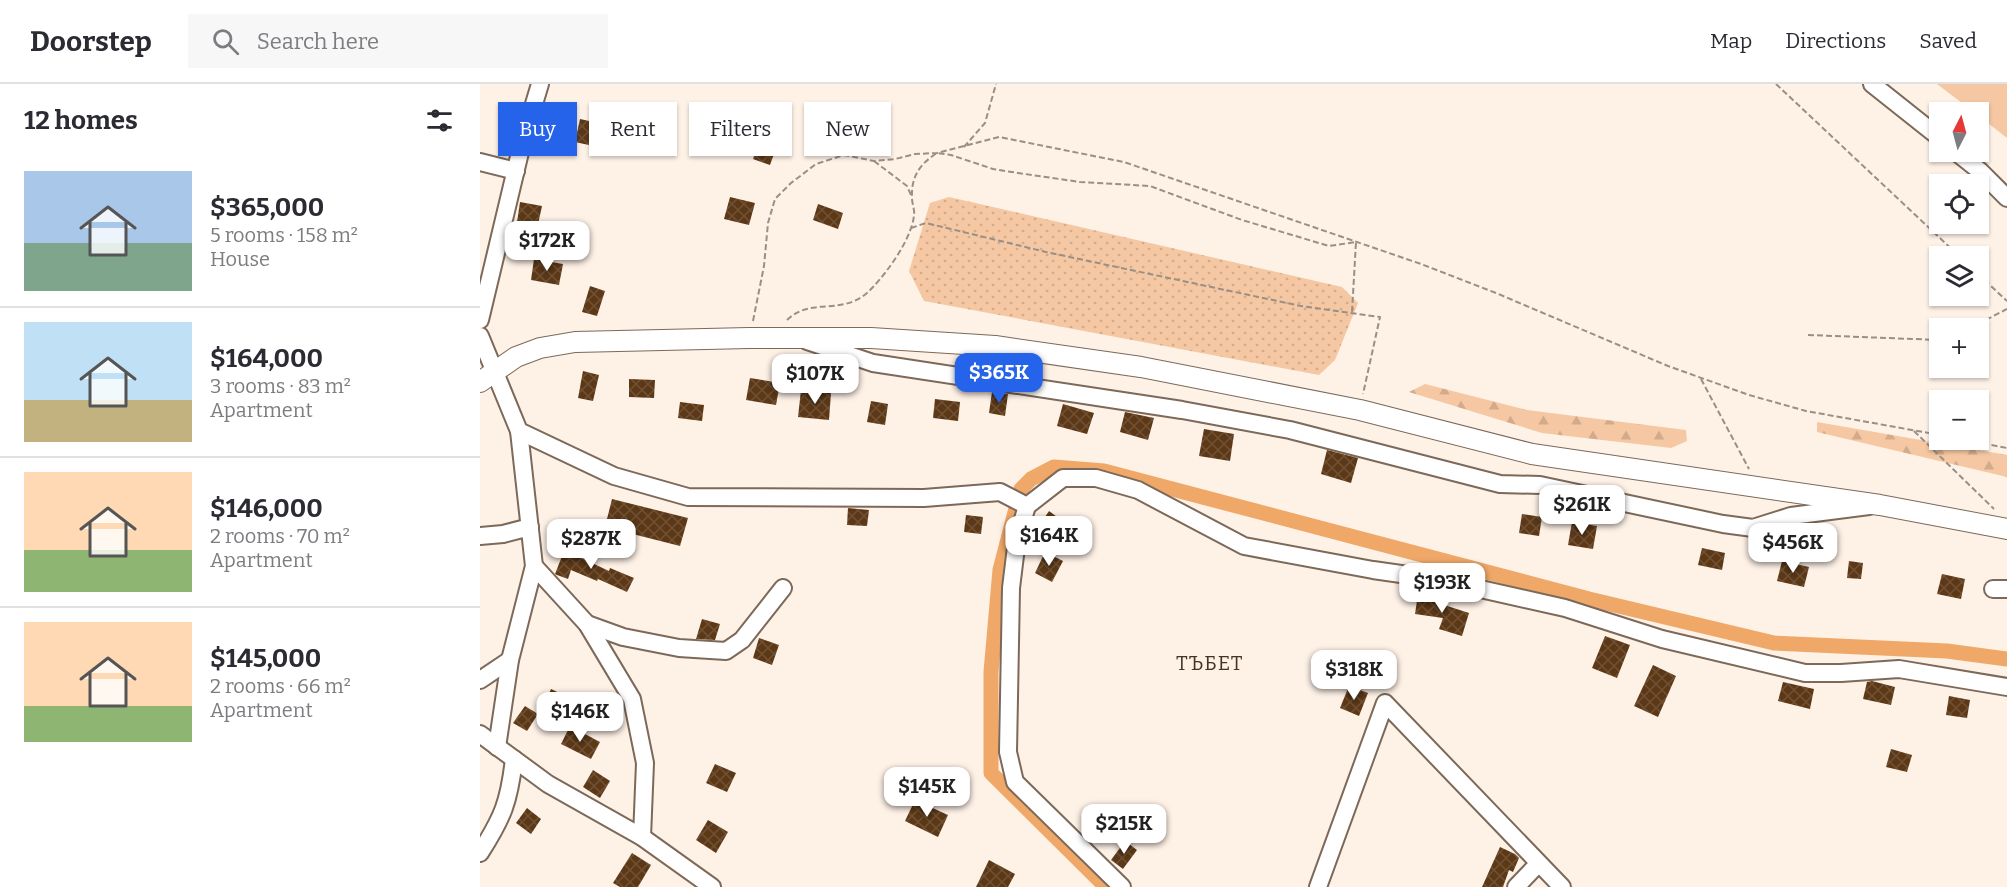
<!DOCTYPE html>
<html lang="en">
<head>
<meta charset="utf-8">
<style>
  :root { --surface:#fff; --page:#f7f7f7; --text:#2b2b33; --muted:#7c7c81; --line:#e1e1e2; --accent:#2563eb }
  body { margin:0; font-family:Bitter,serif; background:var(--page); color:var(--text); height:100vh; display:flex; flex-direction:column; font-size:22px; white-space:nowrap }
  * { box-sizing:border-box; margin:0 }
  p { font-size:20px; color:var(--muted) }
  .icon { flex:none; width:33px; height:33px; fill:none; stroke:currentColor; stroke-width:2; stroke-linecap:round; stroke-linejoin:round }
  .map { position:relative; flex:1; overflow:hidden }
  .drawer { display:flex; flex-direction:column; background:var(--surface); width:480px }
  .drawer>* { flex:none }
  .top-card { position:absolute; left:18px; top:18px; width:570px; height:54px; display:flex; gap:12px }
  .needle { width:39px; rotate:6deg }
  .controls { position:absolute; left:1449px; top:18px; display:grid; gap:12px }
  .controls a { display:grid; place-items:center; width:60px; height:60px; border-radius:0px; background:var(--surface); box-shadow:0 2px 4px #0004; font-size:30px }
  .price { position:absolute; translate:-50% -51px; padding:0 14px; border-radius:12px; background:#fff; color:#222; font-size:20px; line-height:39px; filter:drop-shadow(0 2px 3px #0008) }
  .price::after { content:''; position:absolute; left:50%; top:36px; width:18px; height:14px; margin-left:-9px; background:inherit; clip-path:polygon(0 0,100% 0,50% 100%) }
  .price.selected { background:var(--accent); color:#fff }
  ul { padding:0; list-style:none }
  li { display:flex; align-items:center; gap:18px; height:150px; padding:0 24px }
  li+li { border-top:2px solid var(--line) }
  li span { display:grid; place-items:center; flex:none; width:168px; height:120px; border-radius:0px; color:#555 }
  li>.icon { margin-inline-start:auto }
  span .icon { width:72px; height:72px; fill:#fffc; stroke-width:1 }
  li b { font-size:26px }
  h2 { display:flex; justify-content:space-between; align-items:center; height:72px; padding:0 24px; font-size:26px }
  .tag { padding:0 21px; border-radius:0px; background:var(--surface); box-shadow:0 2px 4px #0004; font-size:21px; line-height:54px }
  .tag.selected { background:var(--accent); color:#fff }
  header { display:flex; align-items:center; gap:36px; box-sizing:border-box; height:84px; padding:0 30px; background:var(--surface); border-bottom:2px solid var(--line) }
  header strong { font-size:28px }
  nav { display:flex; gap:33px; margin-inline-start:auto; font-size:21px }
  .search { width:420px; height:54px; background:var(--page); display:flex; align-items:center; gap:15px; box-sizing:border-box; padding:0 21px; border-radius:0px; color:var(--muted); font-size:22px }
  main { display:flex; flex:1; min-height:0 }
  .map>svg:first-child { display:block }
  .green { fill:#f5c8a3 }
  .forest { fill:url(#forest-firs) }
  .park { fill:url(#park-dots) }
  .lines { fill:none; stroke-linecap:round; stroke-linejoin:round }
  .canal { stroke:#efa868; stroke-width:15 }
  .building { fill:url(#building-cross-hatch) }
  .minor-casing { stroke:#7c6959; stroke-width:20 }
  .major-casing { stroke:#7c6959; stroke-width:22 }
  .path { stroke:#9a8f86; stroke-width:2; stroke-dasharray:6 3; stroke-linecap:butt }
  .minor { stroke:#fff; stroke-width:16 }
  .major { stroke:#fff; stroke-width:20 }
  .labels { text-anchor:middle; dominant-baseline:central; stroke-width:6; stroke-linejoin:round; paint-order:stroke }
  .quarter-label { font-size:20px; letter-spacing:1.5px; fill:#453426; stroke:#fef1e6 }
</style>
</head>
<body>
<header>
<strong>Doorstep</strong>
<div class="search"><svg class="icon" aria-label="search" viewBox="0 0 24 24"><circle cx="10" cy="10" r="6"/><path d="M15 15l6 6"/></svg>Search here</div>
<nav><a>Map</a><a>Directions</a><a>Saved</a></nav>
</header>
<main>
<section class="drawer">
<h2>12 homes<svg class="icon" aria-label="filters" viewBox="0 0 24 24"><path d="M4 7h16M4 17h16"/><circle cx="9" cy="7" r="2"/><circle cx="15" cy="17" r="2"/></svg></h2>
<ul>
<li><span style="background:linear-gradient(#a9c7e8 60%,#7fa58c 0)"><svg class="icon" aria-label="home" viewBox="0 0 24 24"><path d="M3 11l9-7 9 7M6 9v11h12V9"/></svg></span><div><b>$365,000</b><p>5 rooms · 158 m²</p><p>House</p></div></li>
<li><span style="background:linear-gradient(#bfe0f5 65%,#c2b280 0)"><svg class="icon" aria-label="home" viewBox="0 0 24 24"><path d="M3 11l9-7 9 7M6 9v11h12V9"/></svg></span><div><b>$164,000</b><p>3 rooms · 83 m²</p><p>Apartment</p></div></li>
<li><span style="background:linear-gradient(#ffd9b3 65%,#8fb573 0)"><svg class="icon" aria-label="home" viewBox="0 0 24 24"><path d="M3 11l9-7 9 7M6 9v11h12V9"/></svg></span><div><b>$146,000</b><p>2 rooms · 70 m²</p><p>Apartment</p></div></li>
<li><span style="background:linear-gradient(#ffd9b3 70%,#8fb573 0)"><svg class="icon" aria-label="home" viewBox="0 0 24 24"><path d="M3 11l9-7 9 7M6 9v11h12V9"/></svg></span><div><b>$145,000</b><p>2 rooms · 66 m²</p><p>Apartment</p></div></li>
</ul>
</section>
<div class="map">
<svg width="1527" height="803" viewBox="0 0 1527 803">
  <defs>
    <pattern id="forest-firs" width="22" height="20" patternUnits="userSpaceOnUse" patternTransform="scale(1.5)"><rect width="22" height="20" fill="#f5c8a3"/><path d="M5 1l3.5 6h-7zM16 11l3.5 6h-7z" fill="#d1ab8b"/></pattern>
    <pattern id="park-dots" width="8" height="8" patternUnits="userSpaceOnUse" patternTransform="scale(1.5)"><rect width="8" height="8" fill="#f5c8a3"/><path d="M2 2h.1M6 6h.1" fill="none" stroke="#d1ab8b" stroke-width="1.8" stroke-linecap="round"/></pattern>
    <pattern id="building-cross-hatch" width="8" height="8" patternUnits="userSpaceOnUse" patternTransform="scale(1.5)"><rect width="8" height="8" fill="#5c3816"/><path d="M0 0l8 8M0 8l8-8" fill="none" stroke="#6f5236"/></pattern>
  </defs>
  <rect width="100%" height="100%" fill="#fef1e6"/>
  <!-- green -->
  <path class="green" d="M1457,0H1527V54L1499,32L1498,28H1494Z"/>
  <!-- forest -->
  <g class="forest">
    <path d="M945,300L1047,326L1206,346L1207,357L1191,364L1062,349L929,308Z"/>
    <path d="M1337,338L1527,371V393L1337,348Z"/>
  </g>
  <!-- park -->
  <path class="park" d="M469,113L862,203L878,219L855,276L839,291L444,217L429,187L450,119Z"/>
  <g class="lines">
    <!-- canal -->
    <path class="canal" d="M626,803L511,689V588L520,486L541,405L551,395L574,383L624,387L1109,515L1294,559L1467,567L1527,575"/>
  </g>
  <!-- building -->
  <g class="building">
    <path d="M100,35L123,40L118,63L95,58Z"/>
    <path d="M278,61L295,67L290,81L273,75Z"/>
    <path d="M250,113L275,119L269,141L244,135Z"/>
    <path d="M40,118L62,122L52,168L33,165Z"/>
    <path d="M338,120L363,129L358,145L333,136Z"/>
    <path d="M54,175L83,180L79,201L51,196Z"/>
    <path d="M110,202L125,207L117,232L102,228Z"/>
    <path d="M103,287L119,291L113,317L98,314Z"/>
    <path d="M270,294L300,299L296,321L266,316Z"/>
    <path d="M149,295L175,296L174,314L149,313Z"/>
    <path d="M321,306L351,309L349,336L318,333Z"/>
    <path d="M512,308L528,310L525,332L509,329Z"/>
    <path d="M455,315L480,318L478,337L453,334Z"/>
    <path d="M391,317L408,320L405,341L387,338Z"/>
    <path d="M200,318L224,321L222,337L198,334Z"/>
    <path d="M583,320L614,329L607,350L577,342Z"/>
    <path d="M645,328L674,334L668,356L640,348Z"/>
    <path d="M724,345L754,350L750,377L719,372Z"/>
    <path d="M847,366L878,374L871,399L841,390Z"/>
    <path d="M132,415L208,434L200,462L125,443Z"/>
    <path d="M368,424L389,426L387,442L367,441Z"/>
    <path d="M569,427L580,435L560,464L549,456Z"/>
    <path d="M1042,430L1062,433L1059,452L1039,449Z"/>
    <path d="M486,431L503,433L501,450L484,448Z"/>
    <path d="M1092,438L1117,442L1113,465L1088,461Z"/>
    <path d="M86,462L99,466L97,472L129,487L130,484L154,494L147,508L118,495L117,497L91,486L88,495L77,491L75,490Z"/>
    <path d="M1222,464L1245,469L1242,486L1218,481Z"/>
    <path d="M565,468L583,477L572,498L555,489Z"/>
    <path d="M1302,477L1329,483L1324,503L1297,497Z"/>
    <path d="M1369,477L1383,479L1381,495L1367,494Z"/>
    <path d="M1462,490L1485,495L1481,515L1457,510Z"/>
    <path d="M938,510L956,512L955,518L989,529L982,552L959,545L963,534L935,530Z"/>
    <path d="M222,535L240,540L235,556L216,555Z"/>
    <path d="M1125,552L1150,561L1137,594L1112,584Z"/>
    <path d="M279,554L299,561L292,581L273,574Z"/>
    <path d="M1173,581L1196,592L1178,633L1154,622Z"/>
    <path d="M1392,597L1415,603L1411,621L1383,615L1387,598Z"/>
    <path d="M1303,598L1334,605L1330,625L1298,617Z"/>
    <path d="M869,602L888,609L879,632L860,624Z"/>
    <path d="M71,605L86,612L77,630L63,623Z"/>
    <path d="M1469,612L1490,616L1487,634L1466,631Z"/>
    <path d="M45,622L58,630L47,647L33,639Z"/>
    <path d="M90,642L120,658L111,675L81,660Z"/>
    <path d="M1411,665L1432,671L1427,688L1406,683Z"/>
    <path d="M235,680L256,689L247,708L226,699Z"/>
    <path d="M113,686L130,697L120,714L103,703Z"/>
    <path d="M435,716L468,731L458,753L425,737Z"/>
    <path d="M47,724L61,735L51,750L36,739Z"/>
    <path d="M228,736L248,748L236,769L216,756Z"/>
    <path d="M645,757L657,766L643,785L631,776Z"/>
    <path d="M1020,763L1035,770L1039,774L1033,788L1029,786L1023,803H1002Z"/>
    <path d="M152,769L171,781L158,803H140L133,799Z"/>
    <path d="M509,776L535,790L528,803H496Z"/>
  </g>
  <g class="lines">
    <defs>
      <g id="minor">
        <path d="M1392,0L1460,54"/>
        <path d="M1476,68L1500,87L1527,114"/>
        <path d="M0,78L36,87"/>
        <path d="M0,236L42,60L60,0"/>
        <path d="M0,252L39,347L134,392L208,413L444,414L520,408L547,422L537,455L531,504L528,668L535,698L642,803"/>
        <path d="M327,257L393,279L702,326L810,346L1020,400L1060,401L1243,440L1273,444L1311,432L1389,422"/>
        <path d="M547,422L583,394H616L658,406L764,462L893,486L956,495L1085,524L1182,555L1325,589H1361L1419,585L1527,603"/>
        <path d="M0,452L23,450L50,443"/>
        <path d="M54,482L107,540L152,615L165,679L162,753"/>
        <path d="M1513,505H1527"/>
        <path d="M107,540L143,553L199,564L246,567L262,556L303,504"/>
        <path d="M0,596L30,576"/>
        <path d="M0,650L68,700L162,753L232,803"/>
        <path d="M17,663L30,576L54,482L39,347"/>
        <path d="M0,769C23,733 29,718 34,675"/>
        <path d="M838,803L905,619L1082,803"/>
        <path d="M1036,803L1058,780"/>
      </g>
      <path id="major" d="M0,298L36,273L60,264L95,258L269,254H391L515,262L661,283L880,326L1052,370L1400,421L1527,445"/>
    </defs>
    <!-- minor casing -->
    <use href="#minor" class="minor-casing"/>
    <!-- major casing -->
    <use href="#major" class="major-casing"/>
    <!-- path -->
    <g class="path">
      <path d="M1296,0L1479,172"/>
      <path d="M484,63L505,39L516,0"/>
      <path d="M394,77L427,102L431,111"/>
      <path d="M431,144L446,139L566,168L821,222L900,233L883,310"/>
      <path d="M1498,190L1527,217"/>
      <path d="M307,236C333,211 365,235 393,203C409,186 431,155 434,132C435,126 432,120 432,114C431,92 440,80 457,69L471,71L513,85L538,89L600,98L670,102L762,136L849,162L876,158L872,228"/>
      <path d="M273,237L284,182L288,139L295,115L311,99L336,80L364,71L394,77L415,75L435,70L457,69L519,53L644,78L941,180L1016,209L1188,282L1269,311L1326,327L1460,351"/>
      <path d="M1490,244L1527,225"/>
      <path d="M1328,251L1460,256"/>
      <path d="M1221,295L1269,385"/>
      <path d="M1434,347L1514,425"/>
      <path d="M1485,356L1527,364"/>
    </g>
    <!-- minor -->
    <use href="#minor" class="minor"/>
    <!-- major -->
    <use href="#major" class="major"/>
  </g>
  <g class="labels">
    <!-- quarter labels -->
    <g class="quarter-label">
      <text x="730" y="579">ТЪБЕТ</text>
    </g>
  </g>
</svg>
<div class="controls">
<a><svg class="needle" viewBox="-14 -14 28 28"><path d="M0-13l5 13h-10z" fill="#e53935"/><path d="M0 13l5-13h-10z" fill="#7c7c81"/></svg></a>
<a><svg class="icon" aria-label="locate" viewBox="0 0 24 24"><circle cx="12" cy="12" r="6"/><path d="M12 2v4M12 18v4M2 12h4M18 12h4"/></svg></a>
<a><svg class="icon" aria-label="layers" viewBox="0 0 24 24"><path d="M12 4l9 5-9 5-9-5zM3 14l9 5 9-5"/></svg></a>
<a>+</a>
<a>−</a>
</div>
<b class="price" style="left:67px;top:188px">$172K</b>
<b class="price selected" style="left:519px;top:320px">$365K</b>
<b class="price" style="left:335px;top:321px">$107K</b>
<b class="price" style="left:1102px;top:452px">$261K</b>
<b class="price" style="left:569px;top:483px">$164K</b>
<b class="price" style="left:111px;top:486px">$287K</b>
<b class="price" style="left:1313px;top:490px">$456K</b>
<b class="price" style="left:962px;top:530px">$193K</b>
<b class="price" style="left:874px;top:617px">$318K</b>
<b class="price" style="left:100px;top:659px">$146K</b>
<b class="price" style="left:447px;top:734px">$145K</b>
<b class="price" style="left:644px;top:771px">$215K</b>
<div class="top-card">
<a class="tag selected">Buy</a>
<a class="tag">Rent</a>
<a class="tag">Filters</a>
<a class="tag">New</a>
</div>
</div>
</main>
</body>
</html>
